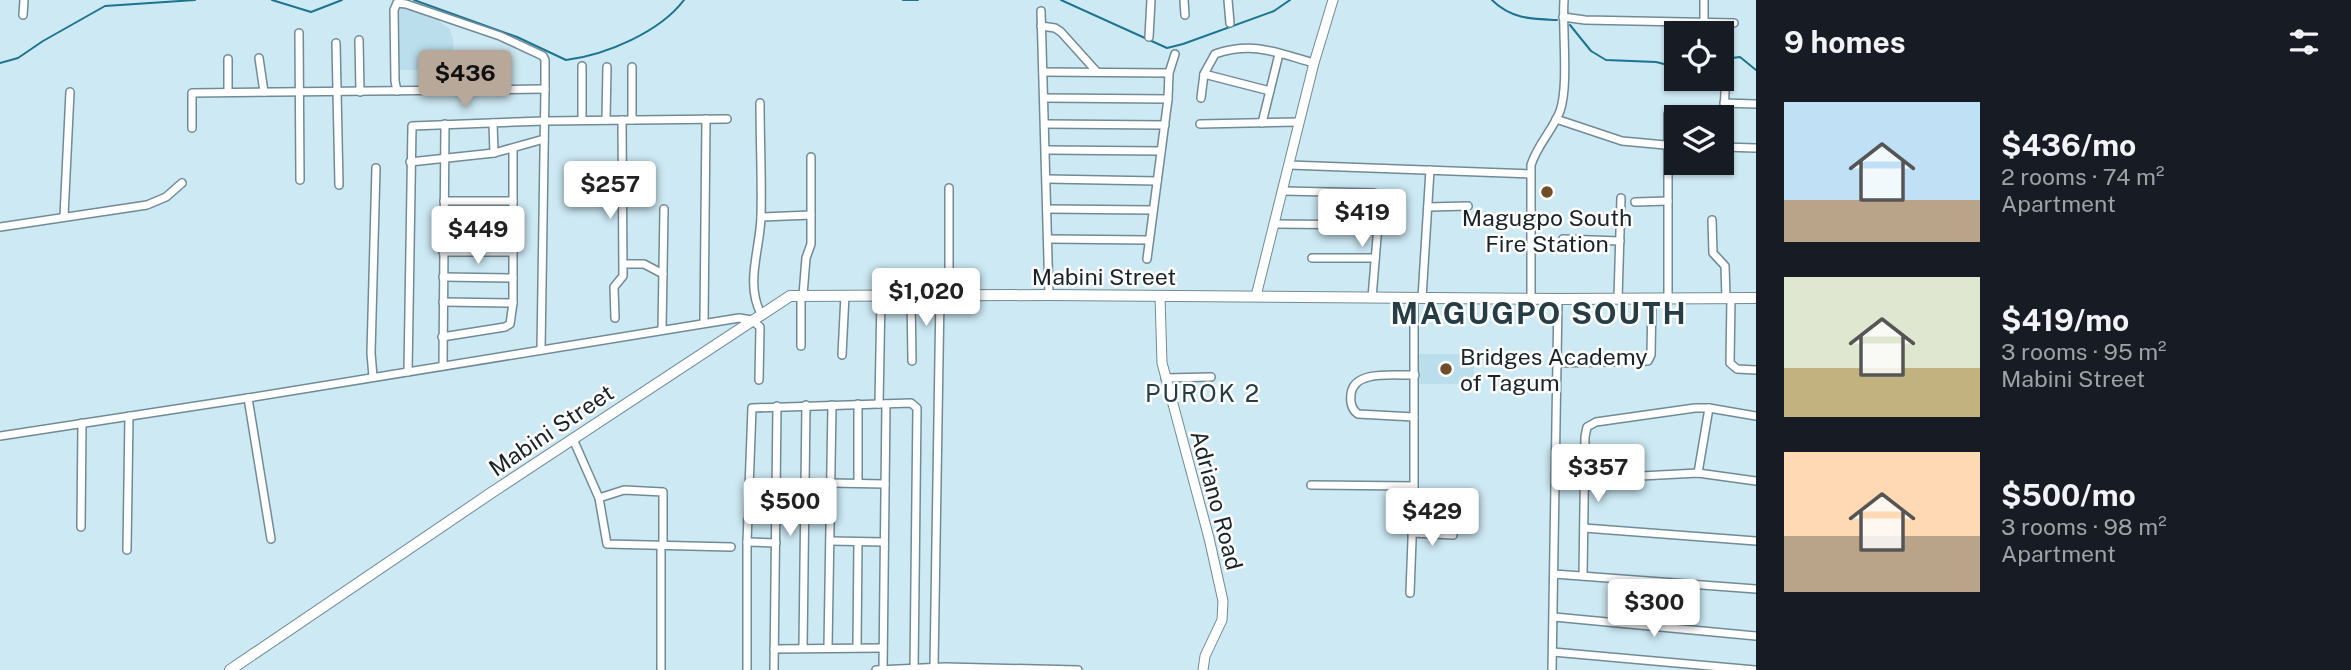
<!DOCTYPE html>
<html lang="en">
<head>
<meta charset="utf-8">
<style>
  :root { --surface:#171b24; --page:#242831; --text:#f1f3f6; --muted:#9ea1a6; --accent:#b8a89a }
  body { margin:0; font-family:"Public Sans",sans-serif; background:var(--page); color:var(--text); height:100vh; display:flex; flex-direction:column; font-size:26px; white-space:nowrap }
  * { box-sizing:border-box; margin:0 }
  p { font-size:23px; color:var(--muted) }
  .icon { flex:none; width:38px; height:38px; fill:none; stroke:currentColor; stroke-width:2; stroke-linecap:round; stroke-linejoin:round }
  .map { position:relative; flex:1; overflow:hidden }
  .drawer { display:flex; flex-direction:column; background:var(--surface); width:595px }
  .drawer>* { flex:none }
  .tools { position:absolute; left:1664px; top:21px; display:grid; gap:14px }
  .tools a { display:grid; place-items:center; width:70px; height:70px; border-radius:0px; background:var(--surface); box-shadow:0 2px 5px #0004; font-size:35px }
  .price { position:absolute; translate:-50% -60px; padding:0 16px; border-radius:7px; background:#fff; color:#222; font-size:23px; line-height:46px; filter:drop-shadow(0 2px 4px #0008) }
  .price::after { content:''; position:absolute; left:50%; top:42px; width:21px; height:16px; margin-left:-10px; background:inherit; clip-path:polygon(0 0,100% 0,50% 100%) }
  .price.on { background:var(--accent); color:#111 }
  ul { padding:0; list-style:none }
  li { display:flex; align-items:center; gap:21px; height:175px; padding:0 28px }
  li span { display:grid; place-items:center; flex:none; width:196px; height:140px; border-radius:0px; color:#555 }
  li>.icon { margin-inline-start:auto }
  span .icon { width:84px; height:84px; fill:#fffc; stroke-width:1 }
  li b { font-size:30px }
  h2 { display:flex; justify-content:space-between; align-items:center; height:84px; padding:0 28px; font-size:30px }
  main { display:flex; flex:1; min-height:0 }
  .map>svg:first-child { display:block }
  .built { fill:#badeec }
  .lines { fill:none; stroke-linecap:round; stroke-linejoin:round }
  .stream { stroke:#1c748e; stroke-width:2 }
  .minor-casing { stroke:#718b95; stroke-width:10 }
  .tertiary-casing { stroke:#718b95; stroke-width:11 }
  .secondary-casing { stroke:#718b95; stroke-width:12 }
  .minor { stroke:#fff; stroke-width:7 }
  .tertiary { stroke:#fff; stroke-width:9 }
  .secondary { stroke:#fff; stroke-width:10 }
  .poi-dot { fill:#734d29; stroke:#fff; stroke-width:2.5 }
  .labels { text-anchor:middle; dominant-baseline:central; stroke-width:5; stroke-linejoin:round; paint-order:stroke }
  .poi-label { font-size:23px; fill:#1a2428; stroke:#fff }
  .street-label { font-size:23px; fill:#1a2428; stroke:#fff }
  .neighbourhood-label { font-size:24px; letter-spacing:2px; fill:#263d46; stroke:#fff }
  .district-label { font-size:30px; font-weight:bold; letter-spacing:2px; fill:#263d46; stroke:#fff }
</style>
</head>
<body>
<main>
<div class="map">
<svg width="1756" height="670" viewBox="0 0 1756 670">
  <rect width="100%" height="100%" fill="#cde9f4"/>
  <!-- built -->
  <g class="built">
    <path d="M398,6L428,14L449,28L453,39L454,70H397Z"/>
    <rect x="1419" y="354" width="55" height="30"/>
  </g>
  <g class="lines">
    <!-- stream -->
    <g class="stream">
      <path d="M272,0L311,12L342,0"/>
      <path d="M414,0L517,37L566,60C606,55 660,32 684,0"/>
      <path d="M903,0H918"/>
      <path d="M1061,0L1167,48L1183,44L1274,11L1290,0"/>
      <path d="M1492,0C1511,19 1532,19 1557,20"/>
      <path d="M1570,25L1591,51L1606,60L1656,62L1676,67"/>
      <path d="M0,63L18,58L43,41L105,6L195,0"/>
      <path d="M1722,64L1732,58L1740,57L1756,70"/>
    </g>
    <defs>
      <g id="minor">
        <path d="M1184,0L1185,15"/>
        <path d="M1228,0L1230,23"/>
        <path d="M1041,11L1049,295"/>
        <path d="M23,15L24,0"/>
        <path d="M1563,17L1585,20L1734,23"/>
        <path d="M1704,23V0"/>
        <path d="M1041,26L1055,28L1061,32L1097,72"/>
        <path d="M299,33L300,180"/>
        <path d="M1149,37L1151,0"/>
        <path d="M359,40L360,92"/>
        <path d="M336,43L339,185"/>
        <path d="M259,58L264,92"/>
        <path d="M228,59V92"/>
        <path d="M632,67V120"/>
        <path d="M1043,72L1169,73"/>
        <path d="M1204,74L1270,91"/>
        <path d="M397,91L395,81L394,10L397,3L406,4L500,36L543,56L545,60V89L541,350"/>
        <path d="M1045,98L1168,99"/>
        <path d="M1201,98L1204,74L1215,54C1254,41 1277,53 1314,63"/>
        <path d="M760,103C760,141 762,179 761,217C760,250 745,283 761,314"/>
        <path d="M1724,103L1756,104"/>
        <path d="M1668,114V298"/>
        <path d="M1556,119L1622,141L1676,146"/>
        <path d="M582,120V66"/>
        <path d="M606,120L607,67"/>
        <path d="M493,123L494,153"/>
        <path d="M1262,123L1279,54"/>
        <path d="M1045,124L1165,125"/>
        <path d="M1200,124L1299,122"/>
        <path d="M192,128V93L545,89"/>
        <path d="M1722,147L1756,148"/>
        <path d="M1723,147L1725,91"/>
        <path d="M1046,150L1161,151"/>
        <path d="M410,162L494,153L544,139"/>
        <path d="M1289,165L1530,174"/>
        <path d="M1047,179L1157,181"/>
        <path d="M949,188V295"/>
        <path d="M1283,191L1374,193L1379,196L1380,201L1372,298"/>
        <path d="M444,201H513"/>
        <path d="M1635,202L1668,201"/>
        <path d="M1428,207L1468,206"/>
        <path d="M1047,209L1153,210"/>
        <path d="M64,216L70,92"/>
        <path d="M761,217L811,215"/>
        <path d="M1712,220L1713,253L1725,266L1726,298"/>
        <path d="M1274,224L1378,225"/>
        <path d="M0,227L147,205L166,197L182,183"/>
        <path d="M443,227H513"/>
        <path d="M1048,239L1149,240"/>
        <path d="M1563,239L1620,241"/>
        <path d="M443,252H513"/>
        <path d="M1312,258H1375"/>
        <path d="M1147,259L1168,99L1169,73L1175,54"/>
        <path d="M624,264H644L663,274"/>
        <path d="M443,277L513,278"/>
        <path d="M801,295V346"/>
        <path d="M803,295L806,258L811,244V157"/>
        <path d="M911,295L912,361"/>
        <path d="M1422,298L1430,170"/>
        <path d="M1731,298L1730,363L1737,369L1756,370"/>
        <path d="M1531,299V165C1537,145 1553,130 1560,111C1569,86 1562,29 1564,0"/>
        <path d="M1618,299L1621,198"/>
        <path d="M443,302L513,303"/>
        <path d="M615,318L614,287L623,276L622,120"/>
        <path d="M704,323L706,119"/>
        <path d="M662,330L664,209"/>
        <path d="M442,337L505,327L510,324L513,303V149"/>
        <path d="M842,355L845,295"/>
        <path d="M1557,363L1648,361L1651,355L1652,298"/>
        <path d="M443,366L445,124"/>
        <path d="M408,372L412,126L544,121L727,119"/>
        <path d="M373,377L371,353L376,168"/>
        <path d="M1165,378L1211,377"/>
        <path d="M248,398L271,539"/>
        <path d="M858,404V483"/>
        <path d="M879,404L881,296"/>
        <path d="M1414,417L1358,414C1351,409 1350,402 1351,394C1354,369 1396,376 1415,375"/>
        <path d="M0,436L248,398L739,318L752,320L760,327L759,380"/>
        <path d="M573,439L599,498L607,544L731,547"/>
        <path d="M1698,473L1709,408"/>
        <path d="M1584,479L1698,473L1756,481"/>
        <path d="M831,483L885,484"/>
        <path d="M1311,485L1414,486"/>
        <path d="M599,498L624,490L663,492V545"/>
        <path d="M1413,503L1448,505"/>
        <path d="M81,527L82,423"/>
        <path d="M1584,528L1756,541"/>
        <path d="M1412,533L1453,535"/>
        <path d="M830,541L884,542"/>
        <path d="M747,542L776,543"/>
        <path d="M127,550L129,416"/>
        <path d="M1554,574L1756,589"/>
        <path d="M1583,576L1585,437L1587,427L1596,422L1695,408H1709L1756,416"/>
        <path d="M1410,593L1414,486V298"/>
        <path d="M1554,617L1756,636"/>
        <path d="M857,647L858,542"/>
        <path d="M803,648L806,405"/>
        <path d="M828,648L832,405"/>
        <path d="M774,649L883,648"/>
        <path d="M1553,652L1755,670"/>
        <path d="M934,667L940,295"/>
        <path d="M661,669V545"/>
        <path d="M883,669L886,404"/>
        <path d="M747,670V542L752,408L911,403L917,408L914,670"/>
        <path d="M774,670L777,406"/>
        <path d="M876,670L945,667L1078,670"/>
        <path d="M1552,670L1558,299"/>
      </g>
      <g id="tertiary">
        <path d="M1160,296L1162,363L1209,538L1223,601L1222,620L1205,656L1203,670"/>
        <path d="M1256,296L1314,63L1333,0"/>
      </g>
      <path id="secondary" d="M230,670L491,493L790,296L1049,295L1558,299L1756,298"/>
    </defs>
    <!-- minor casing -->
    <use href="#minor" class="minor-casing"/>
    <!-- tertiary casing -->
    <use href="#tertiary" class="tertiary-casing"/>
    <!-- secondary casing -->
    <use href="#secondary" class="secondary-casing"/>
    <!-- minor -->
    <use href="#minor" class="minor"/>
    <!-- tertiary -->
    <use href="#tertiary" class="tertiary"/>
    <!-- secondary -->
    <use href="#secondary" class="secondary"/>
  </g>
  <!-- markers -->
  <g class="poi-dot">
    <circle cx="1547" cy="192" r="7"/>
    <circle cx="1446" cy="369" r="7"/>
  </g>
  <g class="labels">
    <!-- poi labels -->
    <g class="poi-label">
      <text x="1547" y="217">Magugpo South<tspan x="1547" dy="26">Fire Station</tspan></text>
      <text x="1460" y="356" text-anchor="start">Bridges Academy<tspan x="1460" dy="26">of Tagum</tspan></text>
    </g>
    <!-- street labels -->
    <g class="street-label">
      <text x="1104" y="276">Mabini Street</text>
      <text transform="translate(551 430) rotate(-34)">Mabini Street</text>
      <text transform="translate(1217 500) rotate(75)">Adriano Road</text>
    </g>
    <!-- neighbourhood labels -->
    <g class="neighbourhood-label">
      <text x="1203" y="393">PUROK 2</text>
    </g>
    <!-- district labels -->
    <g class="district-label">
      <text x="1539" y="313">MAGUGPO SOUTH</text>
    </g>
  </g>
</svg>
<div class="tools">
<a><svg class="icon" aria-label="locate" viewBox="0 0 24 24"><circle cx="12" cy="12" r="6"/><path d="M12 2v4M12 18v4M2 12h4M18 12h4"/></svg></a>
<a><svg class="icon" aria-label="layers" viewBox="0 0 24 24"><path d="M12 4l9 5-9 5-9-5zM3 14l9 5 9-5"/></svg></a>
</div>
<b class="price on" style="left:465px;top:110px">$436</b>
<b class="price" style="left:610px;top:221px">$257</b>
<b class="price" style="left:1362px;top:249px">$419</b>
<b class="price" style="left:478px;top:266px">$449</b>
<b class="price" style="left:926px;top:328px">$1,020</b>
<b class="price" style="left:1598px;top:504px">$357</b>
<b class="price" style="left:790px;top:538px">$500</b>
<b class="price" style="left:1432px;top:548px">$429</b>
<b class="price" style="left:1654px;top:639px">$300</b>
</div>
<section class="drawer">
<h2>9 homes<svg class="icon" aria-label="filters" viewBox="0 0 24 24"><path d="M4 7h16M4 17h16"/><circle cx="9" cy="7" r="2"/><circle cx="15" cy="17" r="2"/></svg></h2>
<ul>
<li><span style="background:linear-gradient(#bfe0f5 70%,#b9a48a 0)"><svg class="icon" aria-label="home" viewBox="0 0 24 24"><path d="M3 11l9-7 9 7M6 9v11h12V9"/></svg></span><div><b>$436/mo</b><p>2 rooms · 74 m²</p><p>Apartment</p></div></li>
<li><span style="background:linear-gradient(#dfe7d0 65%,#c2b280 0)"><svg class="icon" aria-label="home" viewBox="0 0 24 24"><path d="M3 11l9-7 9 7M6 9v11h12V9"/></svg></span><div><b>$419/mo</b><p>3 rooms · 95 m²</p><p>Mabini Street</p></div></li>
<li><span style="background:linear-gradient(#ffd9b3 60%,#b9a48a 0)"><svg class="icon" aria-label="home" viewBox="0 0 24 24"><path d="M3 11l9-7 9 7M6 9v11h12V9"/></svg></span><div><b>$500/mo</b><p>3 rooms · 98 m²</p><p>Apartment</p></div></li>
</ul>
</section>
</main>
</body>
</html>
